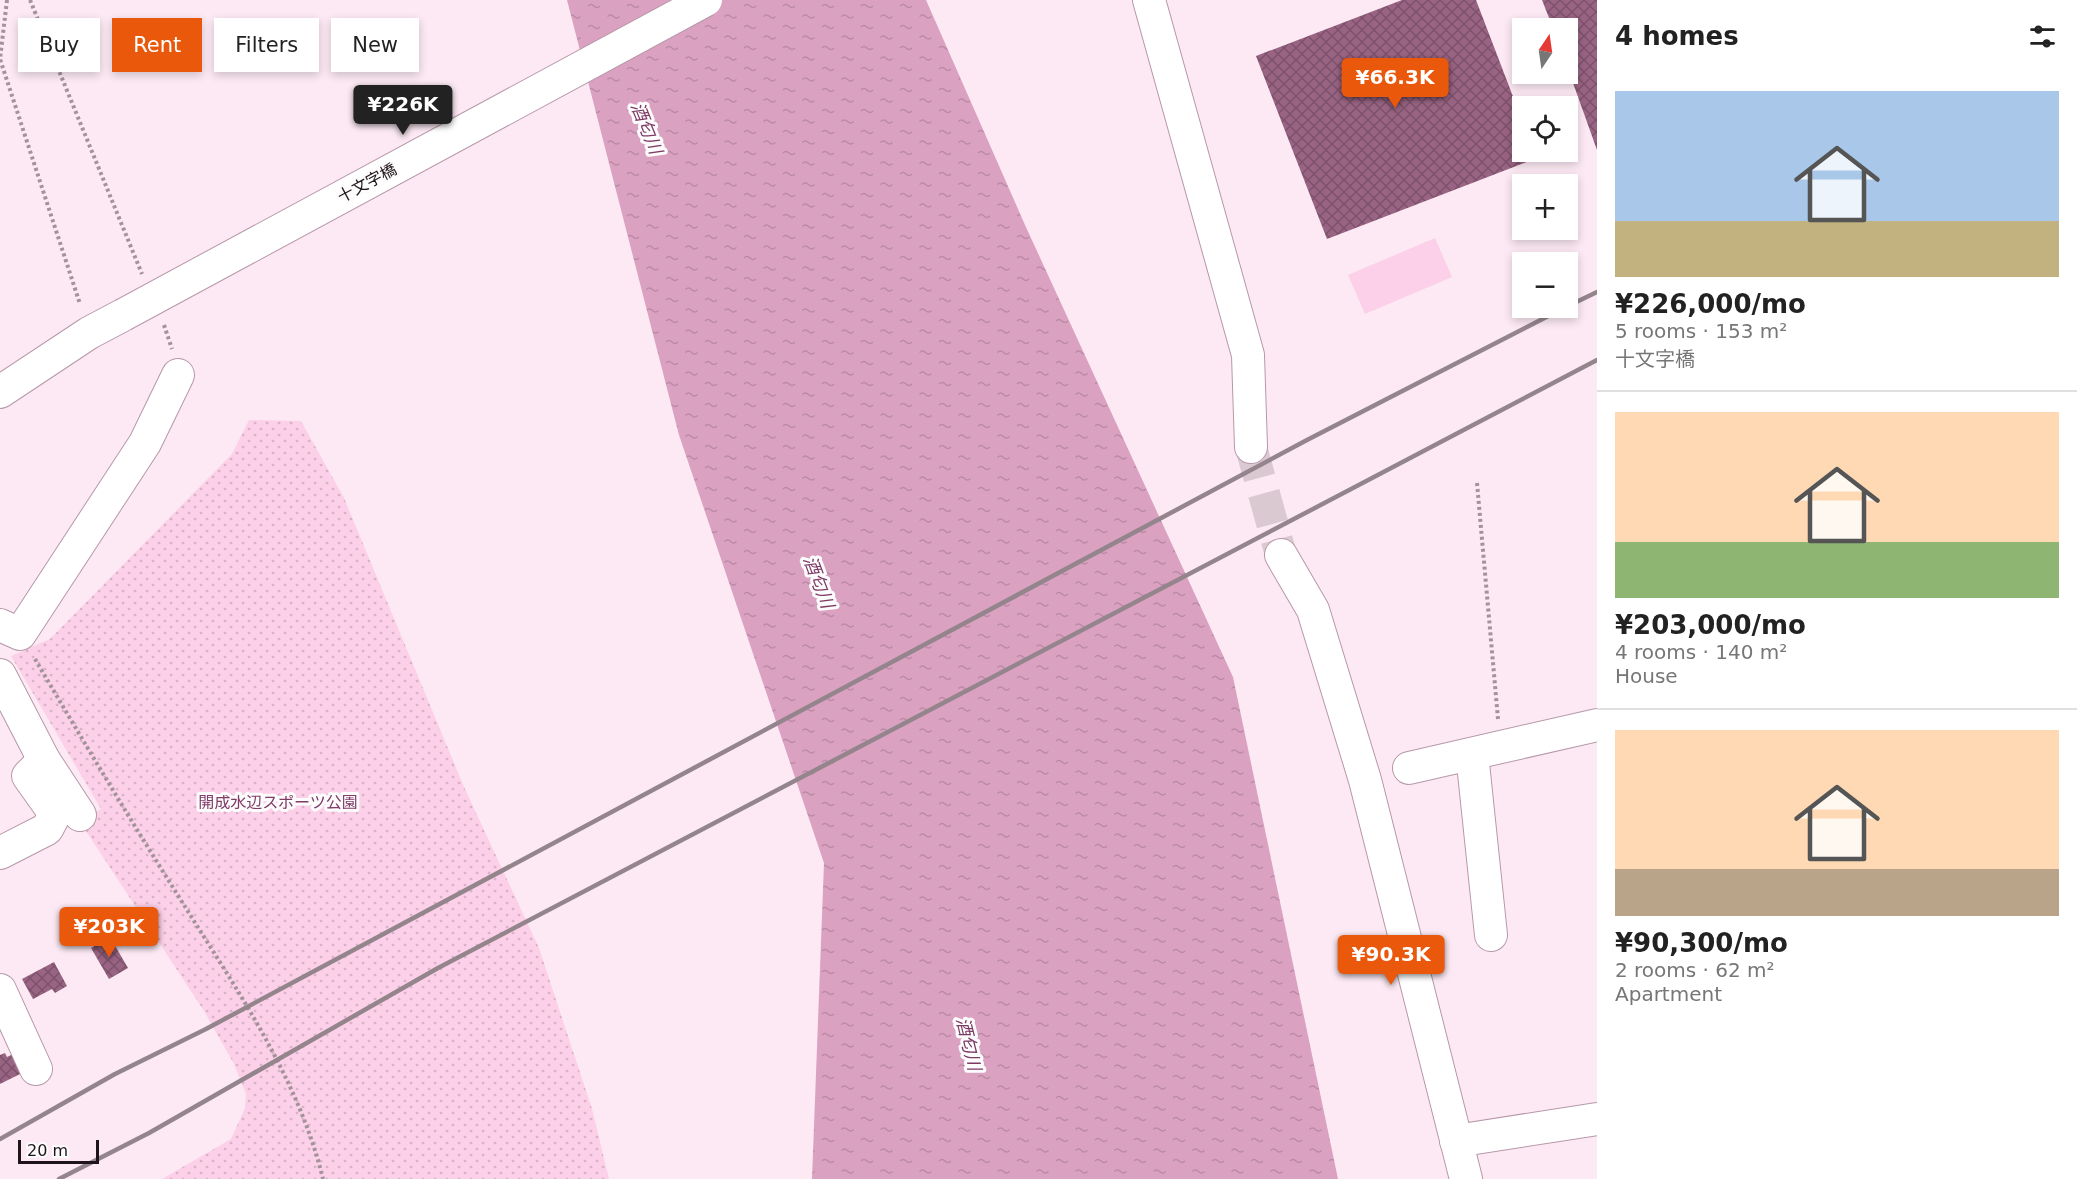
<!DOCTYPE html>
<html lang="en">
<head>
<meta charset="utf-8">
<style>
  :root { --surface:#fff; --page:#f6f6f6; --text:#222; --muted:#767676; --line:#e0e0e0; --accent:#ea580c }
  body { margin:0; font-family:"DejaVu Sans","Noto Sans JP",sans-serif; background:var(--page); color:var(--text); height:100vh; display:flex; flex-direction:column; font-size:22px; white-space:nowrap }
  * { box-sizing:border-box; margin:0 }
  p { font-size:20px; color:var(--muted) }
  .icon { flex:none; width:33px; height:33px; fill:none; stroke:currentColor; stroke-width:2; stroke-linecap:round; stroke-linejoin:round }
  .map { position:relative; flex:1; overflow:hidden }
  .details { display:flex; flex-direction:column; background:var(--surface); width:480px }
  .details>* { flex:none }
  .top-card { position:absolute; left:18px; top:18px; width:570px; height:54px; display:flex; gap:12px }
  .needle { width:39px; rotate:13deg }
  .fabs { position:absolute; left:1512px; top:18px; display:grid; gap:12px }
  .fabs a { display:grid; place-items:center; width:66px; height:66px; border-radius:0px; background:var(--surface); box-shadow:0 3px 9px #0003; font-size:30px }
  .scale { position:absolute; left:18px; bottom:15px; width:81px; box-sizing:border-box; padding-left:6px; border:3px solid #1f141a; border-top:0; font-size:16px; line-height:21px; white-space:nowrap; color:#1f141a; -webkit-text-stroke:4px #fcfcfc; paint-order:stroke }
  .price { position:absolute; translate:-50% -51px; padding:0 14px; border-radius:6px; background:var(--accent); color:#fff; font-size:20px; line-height:39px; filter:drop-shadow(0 2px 3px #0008) }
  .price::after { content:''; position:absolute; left:50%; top:36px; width:18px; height:14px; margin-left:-9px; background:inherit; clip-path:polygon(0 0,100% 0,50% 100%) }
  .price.selected { background:#222; color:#fff }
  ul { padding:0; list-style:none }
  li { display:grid; align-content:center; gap:12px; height:318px; padding:0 18px }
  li+li { border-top:2px solid var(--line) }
  li span { display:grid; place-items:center; height:186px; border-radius:0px; color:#555 }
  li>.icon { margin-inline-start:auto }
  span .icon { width:108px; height:108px; fill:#fffc; stroke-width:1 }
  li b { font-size:26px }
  h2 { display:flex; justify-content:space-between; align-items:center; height:72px; padding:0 18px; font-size:26px }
  .pill { padding:0 21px; border-radius:0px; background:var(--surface); box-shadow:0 3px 9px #0003; font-size:21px; line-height:54px }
  .pill.selected { background:var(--accent); color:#fff }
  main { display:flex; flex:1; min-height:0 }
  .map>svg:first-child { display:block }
  .grass { fill:#fcd0e8 }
  .park { fill:url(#park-dots) }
  .water { fill:url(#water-ripples) }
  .building { fill:url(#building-cross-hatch) }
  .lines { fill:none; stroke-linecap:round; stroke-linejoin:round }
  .minor-tunnel { stroke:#dbc9d2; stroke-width:32; stroke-dasharray:32 16; stroke-linecap:butt }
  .minor-casing { stroke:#b798a9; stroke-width:34 }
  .path { stroke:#a2929a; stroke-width:4; stroke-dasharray:3 3; stroke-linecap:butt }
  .minor { stroke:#fff; stroke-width:32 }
  .rail { stroke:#94858d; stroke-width:4.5 }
  .minor-bridge-casing { stroke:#b798a9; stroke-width:34; stroke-linecap:butt }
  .minor-bridge { stroke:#fff; stroke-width:32 }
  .labels { text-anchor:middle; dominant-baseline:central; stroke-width:6; stroke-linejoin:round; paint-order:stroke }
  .street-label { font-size:16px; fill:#1f141a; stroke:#fcfcfc }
  .park-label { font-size:16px; fill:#803b66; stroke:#fcfcfc }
  .water-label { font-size:18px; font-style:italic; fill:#7e3964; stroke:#fcfcfc }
</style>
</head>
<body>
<main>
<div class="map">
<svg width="1597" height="1179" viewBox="0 0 1597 1179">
  <defs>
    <pattern id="park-dots" width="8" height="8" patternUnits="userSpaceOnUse" patternTransform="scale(1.5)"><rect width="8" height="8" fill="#fcd0e8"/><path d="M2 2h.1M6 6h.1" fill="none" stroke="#d8b2c6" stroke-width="1.8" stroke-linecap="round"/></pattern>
    <pattern id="water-ripples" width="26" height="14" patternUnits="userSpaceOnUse" patternTransform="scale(1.5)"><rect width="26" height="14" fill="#daa1c1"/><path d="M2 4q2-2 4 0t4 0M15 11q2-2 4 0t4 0" fill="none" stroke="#bb8aa5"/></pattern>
    <pattern id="building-cross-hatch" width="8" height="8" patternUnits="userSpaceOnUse" patternTransform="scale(1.5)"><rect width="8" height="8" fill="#996483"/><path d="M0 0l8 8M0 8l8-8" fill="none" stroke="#7c516a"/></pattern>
  </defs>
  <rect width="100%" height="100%" fill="#fce9f3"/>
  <!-- grass -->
  <path class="grass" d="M1435,238L1452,277L1365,314L1348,275Z"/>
  <!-- park -->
  <path class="park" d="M249,420L301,421L344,498L464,787L539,948L592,1109L609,1179H162L231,1139L245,1108L246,1094L234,1064L204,1011L80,822L101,809L11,656L50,639L232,454Z"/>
  <!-- water -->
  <path class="water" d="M567,0H926L1025,225L1233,677L1338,1179H812L824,863L679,435Z"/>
  <!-- building -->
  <g class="building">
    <path d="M1402,0H1476L1522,120V152H1535L1537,158L1327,239L1256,56Z"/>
    <path d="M1542,0H1597V150L1568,69V28H1553Z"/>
    <path d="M110,937L128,968L109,979L91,948Z"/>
    <path d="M54,962L67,986L55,993L52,989L33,999L22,979Z"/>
    <path d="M5,1053L7,1057L15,1053L24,1072L0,1084V1055Z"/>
  </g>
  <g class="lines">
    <!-- minor-tunnel -->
    <path class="minor-tunnel" d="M1251,447L1281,555"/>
    <defs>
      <g id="minor">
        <path d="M1149,0L1248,355L1251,447"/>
        <path d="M0,392L89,333L123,315"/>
        <path d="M1281,555L1313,610L1365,780L1466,1179"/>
        <path d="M0,625L20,634L145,443L178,375"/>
        <path d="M0,675L44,760L80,815"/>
        <path d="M1472,754L1491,935"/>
        <path d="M1409,768L1597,725"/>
        <path d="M0,853L47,829L55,814L28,776L44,760"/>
        <path d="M0,990L36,1069"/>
        <path d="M1456,1141L1597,1119"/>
      </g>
    </defs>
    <!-- minor casing -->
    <use href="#minor" class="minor-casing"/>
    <!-- path -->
    <g class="path">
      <path d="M7,0L0,59L80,304"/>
      <path d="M30,0L142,274"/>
      <path d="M164,325L172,349"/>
      <path d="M1477,483L1498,719"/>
      <path d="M35,659C82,739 129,818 179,897C234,986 298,1076 323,1179"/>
    </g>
    <!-- minor -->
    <use href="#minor" class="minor"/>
    <!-- rail -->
    <g class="rail">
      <path d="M1568,306L1597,292"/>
      <path d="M0,1139L115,1074L206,1029L1307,440L1564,308"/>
      <path d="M59,1179L149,1133L438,968L1597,360"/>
    </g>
    <defs>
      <path id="minor-bridge" d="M123,315L706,0"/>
    </defs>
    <!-- minor-bridge casing -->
    <use href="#minor-bridge" class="minor-bridge-casing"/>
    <!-- minor-bridge -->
    <use href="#minor-bridge" class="minor-bridge"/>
  </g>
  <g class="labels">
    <!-- street labels -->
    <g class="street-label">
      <text transform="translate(367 183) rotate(-28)">十文字橋</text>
    </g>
    <!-- park labels -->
    <g class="park-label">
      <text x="278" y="802">開成水辺スポーツ公園</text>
    </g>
    <!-- water labels -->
    <g class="water-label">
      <text transform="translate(647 128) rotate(68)">酒匂川</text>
      <text transform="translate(819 582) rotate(69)">酒匂川</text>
      <text transform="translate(969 1044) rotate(76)">酒匂川</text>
    </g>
  </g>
</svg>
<div class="fabs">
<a><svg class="needle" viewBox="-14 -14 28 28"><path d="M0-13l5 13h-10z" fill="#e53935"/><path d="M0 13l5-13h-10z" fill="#767676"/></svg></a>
<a><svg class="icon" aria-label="locate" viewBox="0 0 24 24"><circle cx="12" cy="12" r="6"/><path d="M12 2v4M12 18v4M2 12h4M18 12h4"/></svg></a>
<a>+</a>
<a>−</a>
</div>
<div class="scale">20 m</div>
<b class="price" style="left:1395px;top:109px">¥66.3K</b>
<b class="price selected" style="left:403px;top:136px">¥226K</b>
<b class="price" style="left:109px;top:958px">¥203K</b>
<b class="price" style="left:1391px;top:986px">¥90.3K</b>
<div class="top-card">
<a class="pill">Buy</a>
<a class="pill selected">Rent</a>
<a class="pill">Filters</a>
<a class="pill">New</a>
</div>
</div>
<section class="details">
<h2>4 homes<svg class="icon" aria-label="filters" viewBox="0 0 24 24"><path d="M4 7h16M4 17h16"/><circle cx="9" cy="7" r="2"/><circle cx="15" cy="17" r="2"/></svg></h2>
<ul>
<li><span style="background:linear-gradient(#a9c7e8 70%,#c2b280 0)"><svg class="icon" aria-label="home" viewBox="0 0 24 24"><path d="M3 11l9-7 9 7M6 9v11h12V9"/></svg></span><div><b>¥226,000/mo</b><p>5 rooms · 153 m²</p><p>十文字橋</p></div></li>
<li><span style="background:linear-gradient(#ffd9b3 70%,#8fb573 0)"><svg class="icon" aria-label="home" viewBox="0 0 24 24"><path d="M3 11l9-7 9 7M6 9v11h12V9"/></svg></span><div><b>¥203,000/mo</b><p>4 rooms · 140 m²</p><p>House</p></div></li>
<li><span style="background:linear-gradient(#ffd9b3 75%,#b9a48a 0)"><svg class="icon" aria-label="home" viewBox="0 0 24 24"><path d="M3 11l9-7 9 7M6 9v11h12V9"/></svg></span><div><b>¥90,300/mo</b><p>2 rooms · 62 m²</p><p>Apartment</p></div></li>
</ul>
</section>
</main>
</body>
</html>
